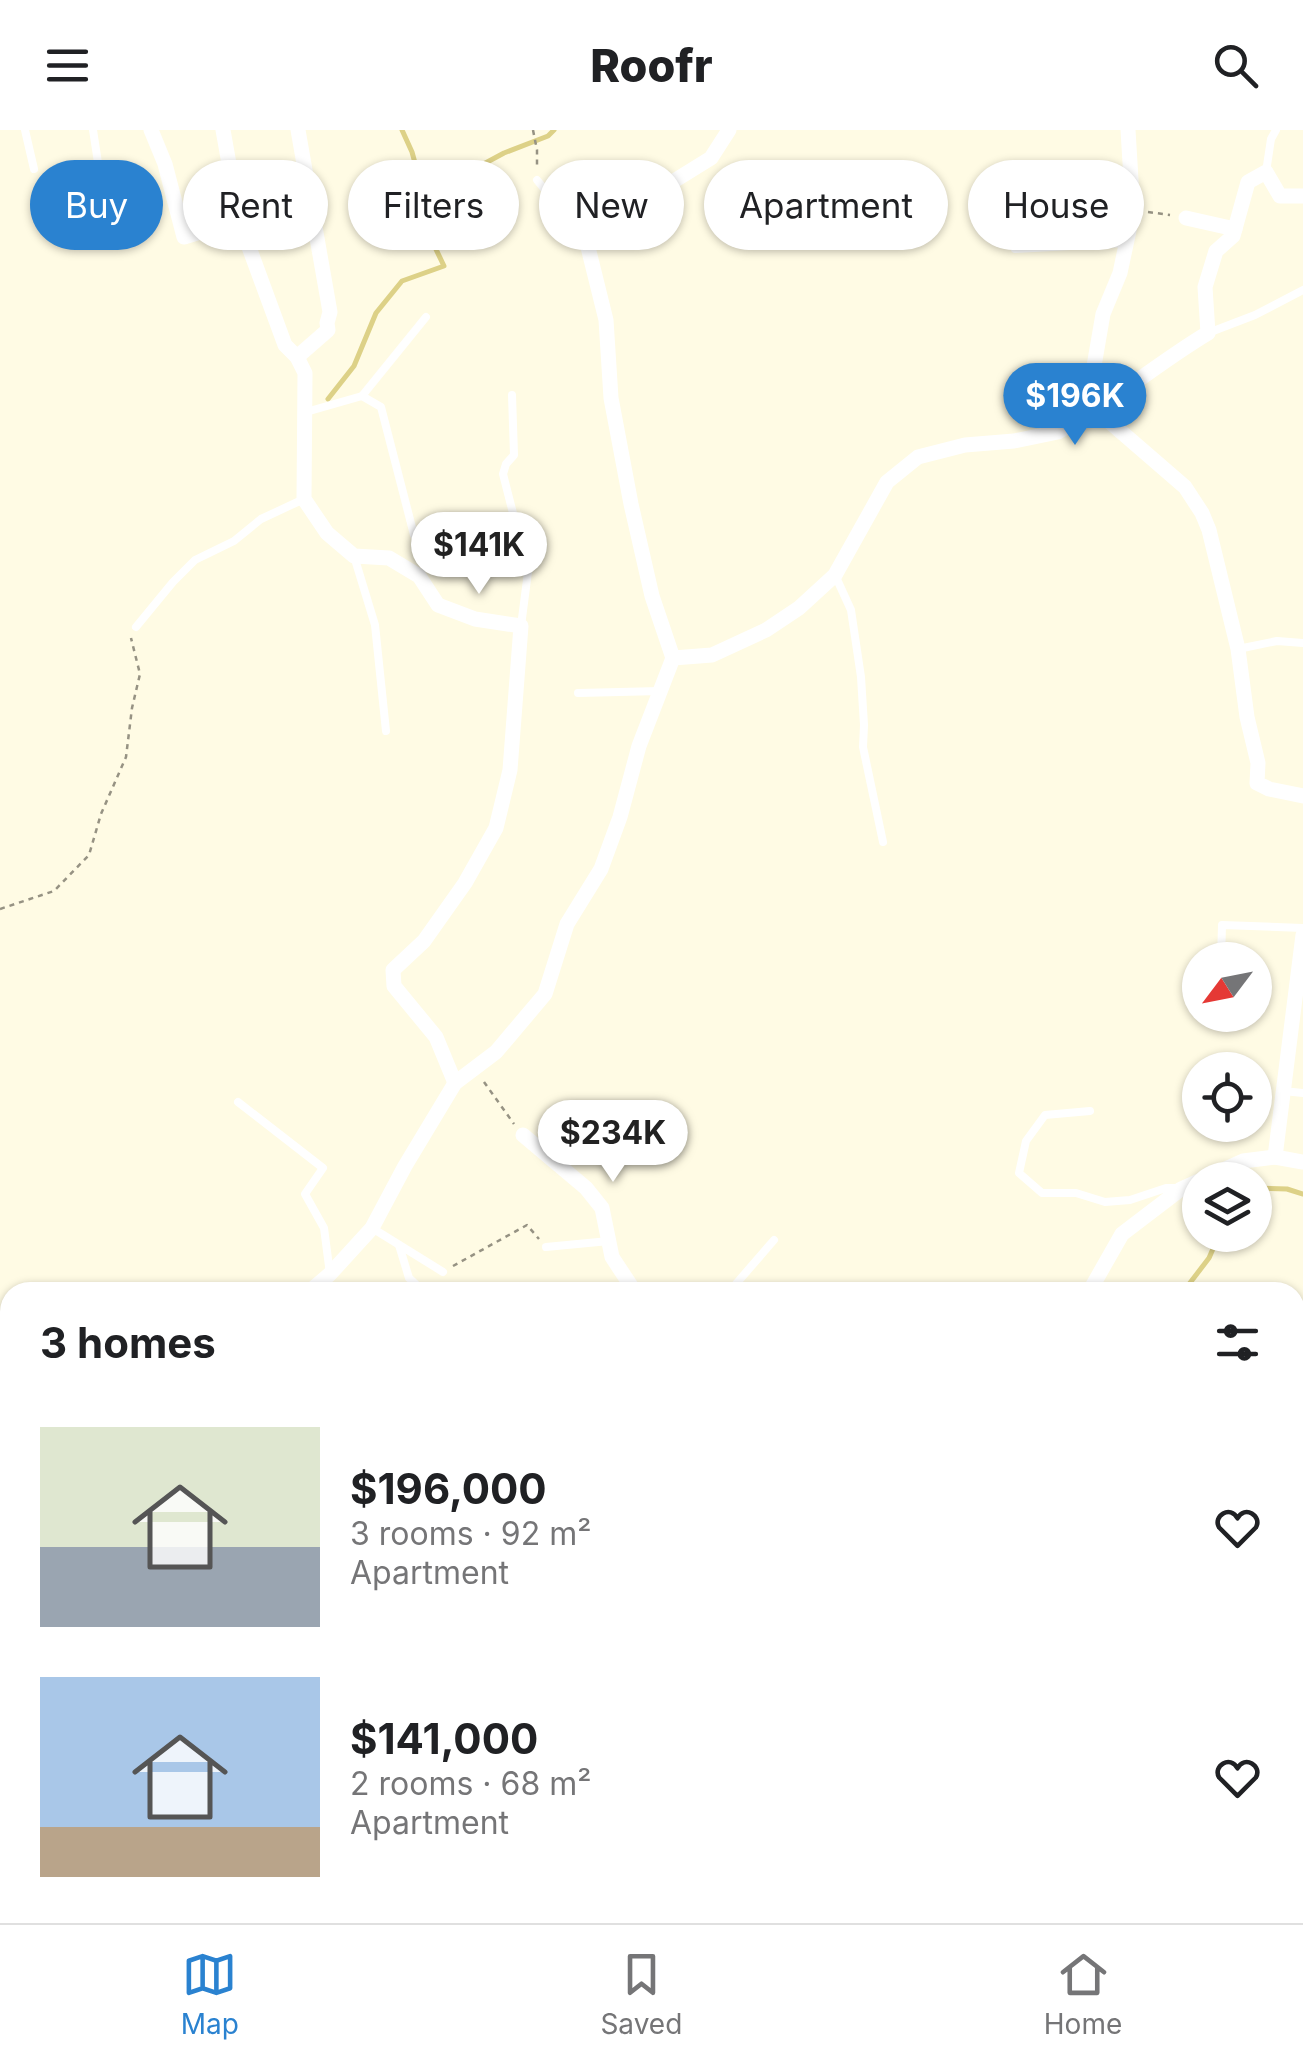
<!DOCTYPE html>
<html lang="en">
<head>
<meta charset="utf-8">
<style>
  :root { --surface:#fff; --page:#f2f2f2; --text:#202124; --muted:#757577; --line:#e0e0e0; --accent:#2a82d0 }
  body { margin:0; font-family:Inter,sans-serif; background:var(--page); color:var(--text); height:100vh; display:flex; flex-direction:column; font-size:38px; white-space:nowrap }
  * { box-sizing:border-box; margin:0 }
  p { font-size:32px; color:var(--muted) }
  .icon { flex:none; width:55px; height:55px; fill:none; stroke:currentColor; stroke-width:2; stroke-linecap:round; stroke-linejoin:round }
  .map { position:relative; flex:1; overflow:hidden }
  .side { position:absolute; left:0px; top:1152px; width:1305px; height:642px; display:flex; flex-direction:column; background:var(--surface); border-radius:30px 30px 0 0; box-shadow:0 2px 8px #0004 }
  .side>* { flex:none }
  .banner { position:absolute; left:30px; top:30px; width:1245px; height:90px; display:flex; gap:20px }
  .needle { width:65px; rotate:238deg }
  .fabs { position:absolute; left:1182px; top:812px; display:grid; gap:20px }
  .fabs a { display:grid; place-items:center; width:90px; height:90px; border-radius:50%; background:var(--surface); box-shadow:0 2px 8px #0004; font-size:50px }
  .price { position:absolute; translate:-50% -85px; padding:0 22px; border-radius:35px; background:#fff; color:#222; font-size:32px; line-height:65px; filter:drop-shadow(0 2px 5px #0008) }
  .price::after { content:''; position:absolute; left:50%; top:60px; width:30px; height:22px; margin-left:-15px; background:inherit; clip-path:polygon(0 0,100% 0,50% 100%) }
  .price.on { background:var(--accent); color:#fff }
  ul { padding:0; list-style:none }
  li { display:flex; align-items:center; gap:30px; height:250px; padding:0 40px }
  li span { display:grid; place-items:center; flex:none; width:280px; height:200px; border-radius:0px; color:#555 }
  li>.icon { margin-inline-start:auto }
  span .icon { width:120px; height:120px; fill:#fffc; stroke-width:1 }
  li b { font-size:42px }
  h2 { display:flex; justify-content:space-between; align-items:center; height:120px; padding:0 40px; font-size:42px }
  .chip { padding:0 35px; border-radius:45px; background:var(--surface); box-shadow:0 2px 8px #0004; font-size:35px; line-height:90px }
  .chip.on { background:var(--accent); color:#fff }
  header { display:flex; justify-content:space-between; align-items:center; height:130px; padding:0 40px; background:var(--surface); font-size:45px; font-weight:800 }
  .dock { display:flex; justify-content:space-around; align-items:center; height:140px; border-top:2px solid var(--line); background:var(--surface); font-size:28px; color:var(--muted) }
  .dock a { display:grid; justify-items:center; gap:5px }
  .dock .on { color:var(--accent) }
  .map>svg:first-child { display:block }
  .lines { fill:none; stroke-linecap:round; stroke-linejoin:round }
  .stream { stroke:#ddd187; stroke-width:5 }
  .path { stroke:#969283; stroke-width:2.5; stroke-dasharray:5 5; stroke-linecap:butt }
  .lane { stroke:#fff; stroke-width:8 }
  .street { stroke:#fff; stroke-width:15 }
  .primary { stroke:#d1c573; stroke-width:22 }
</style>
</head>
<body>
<header><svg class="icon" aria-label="menu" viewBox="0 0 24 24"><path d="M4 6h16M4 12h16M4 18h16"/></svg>Roofr<svg class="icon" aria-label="search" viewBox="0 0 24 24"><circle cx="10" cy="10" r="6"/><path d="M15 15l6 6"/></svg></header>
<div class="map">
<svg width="1303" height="1793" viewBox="0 0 1303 1793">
  <rect width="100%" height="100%" fill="#fffbe4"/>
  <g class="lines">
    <!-- stream -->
    <g class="stream">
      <path d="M402,0L412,22L424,66"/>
      <path d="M328,269L354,236L376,183L402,151L444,136L420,86L424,66L504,23L548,6L554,0"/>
      <path d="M1255,1058L1287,1059L1303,1064"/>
      <path d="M1183,1162L1209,1128L1219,1105"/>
    </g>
    <!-- path -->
    <g class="path">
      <path d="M533,0L537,20V38"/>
      <path d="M1148,82L1170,85"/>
      <path d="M0,779L54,761L89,725L101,684L126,627L132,578L140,544L131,508"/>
      <path d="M484,952L514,994"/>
      <path d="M453,1136L527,1095L539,1109"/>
    </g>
    <!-- lane -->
    <g class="lane">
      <path d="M25,0L34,39"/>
      <path d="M93,0L99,39L136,100"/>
      <path d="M1266,42L1271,9L1276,0"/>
      <path d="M537,50L563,82L583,97"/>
      <path d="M1015,119L1125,113"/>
      <path d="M1208,203L1255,185L1303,160"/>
      <path d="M512,265L514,325L506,334L503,344L528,442L521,496"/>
      <path d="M362,266L426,187"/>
      <path d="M306,282L362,266L381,277L414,405"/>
      <path d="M354,426L375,495L386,601"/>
      <path d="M835,445L851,480L861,547L864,595L863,617L883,712"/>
      <path d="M136,497L173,452L195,430L234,411L261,389L304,369"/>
      <path d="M1238,519L1277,511L1303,513"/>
      <path d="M578,563L661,561"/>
      <path d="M1221,830L1222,795L1303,798"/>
      <path d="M1283,961L1303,963"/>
      <path d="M238,972L323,1038L305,1064L324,1098L330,1144"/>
      <path d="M1090,981L1045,985L1026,1011L1019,1043L1042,1063H1076L1105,1072L1130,1070L1166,1058H1179"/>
      <path d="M372,1098L443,1142"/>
      <path d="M399,1115L409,1148L424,1162"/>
      <path d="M546,1117L609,1111"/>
      <path d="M729,1162L774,1110"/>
      <path d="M0,1297L10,1291"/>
      <path d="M0,1531L4,1532V1544L10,1567"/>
      <path d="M1295,1632L1303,1616"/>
      <path d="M0,1733L10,1740"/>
      <path d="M79,1785L94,1793"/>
      <path d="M546,1785L553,1793"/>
      <path d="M1284,1785L1303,1790"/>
      <path d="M115,1793L130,1785"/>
      <path d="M242,1793L249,1785"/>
      <path d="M1114,1793L1117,1785"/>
    </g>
    <!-- street -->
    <g class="street">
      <path d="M151,0L165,34L184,107L239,90"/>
      <path d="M223,0L239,90L285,215L297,227L305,243L304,369L327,403L354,426L389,428L419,446L438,475L475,489L521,496L510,640L496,698L465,753L424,811L393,840L394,856L436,907L455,953"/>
      <path d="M1186,88L1235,99"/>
      <path d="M297,227L328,200L327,193L330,182L298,0"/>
      <path d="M1096,280C1134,254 1168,227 1208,203L1205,157L1216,121L1233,106L1248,52L1266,42L1280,66H1303"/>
      <path d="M1096,280L1094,236L1103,184L1120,143L1133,82L1128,0"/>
      <path d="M673,528L712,525L766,500L799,478L835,445L887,352L918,327L965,315L1014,311L1058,302L1096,280L1185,357L1202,383L1209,400L1238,519L1247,587L1258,633L1257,653L1269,659L1303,666"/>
      <path d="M523,1005L586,1058L602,1078L612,1127L635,1162"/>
      <path d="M1275,1027L1303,805"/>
      <path d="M309,1162L330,1144L372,1098L405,1036L455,953L496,922L545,864L567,794L601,739L620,687L639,616L673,528L652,466L631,374L611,268L606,190L583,97L661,59L711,28L729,0"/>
      <path d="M1089,1162L1122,1104L1181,1059L1243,1031L1275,1027L1303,1032"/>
      <path d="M1295,1278L1303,1282"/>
      <path d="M1295,1377L1303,1380"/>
      <path d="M1295,1417L1303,1420"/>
      <path d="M0,1593L10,1597"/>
      <path d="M160,1785L166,1793"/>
      <path d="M318,1793L324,1785"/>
      <path d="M503,1793L512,1785"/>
    </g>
    <!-- primary -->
    <g class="primary">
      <path d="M1295,1478L1303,1460"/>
      <path d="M1295,1534L1303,1510"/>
      <path d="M1186,1793L1189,1785"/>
      <path d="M1220,1793L1222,1785"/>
    </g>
  </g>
</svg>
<div class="fabs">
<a><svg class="needle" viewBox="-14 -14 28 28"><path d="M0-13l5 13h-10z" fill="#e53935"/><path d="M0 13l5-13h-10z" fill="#757577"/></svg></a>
<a><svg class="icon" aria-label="locate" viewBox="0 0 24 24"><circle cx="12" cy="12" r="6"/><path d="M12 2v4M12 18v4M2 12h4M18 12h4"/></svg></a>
<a><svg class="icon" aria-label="layers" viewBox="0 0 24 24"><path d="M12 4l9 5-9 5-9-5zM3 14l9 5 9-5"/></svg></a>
</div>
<b class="price on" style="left:1075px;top:318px">$196K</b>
<b class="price" style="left:479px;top:467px">$141K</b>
<b class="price" style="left:613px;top:1055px">$234K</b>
<div class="banner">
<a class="chip on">Buy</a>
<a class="chip">Rent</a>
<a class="chip">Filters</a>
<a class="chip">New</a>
<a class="chip">Apartment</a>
<a class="chip">House</a>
</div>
<section class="side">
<h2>3 homes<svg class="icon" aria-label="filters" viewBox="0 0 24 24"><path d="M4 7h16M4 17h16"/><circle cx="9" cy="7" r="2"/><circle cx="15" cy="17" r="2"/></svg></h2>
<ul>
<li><span style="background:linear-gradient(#dfe7d0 60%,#9aa5b1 0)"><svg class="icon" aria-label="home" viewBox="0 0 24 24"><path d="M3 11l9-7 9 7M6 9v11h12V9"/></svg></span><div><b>$196,000</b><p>3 rooms · 92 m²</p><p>Apartment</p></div><svg class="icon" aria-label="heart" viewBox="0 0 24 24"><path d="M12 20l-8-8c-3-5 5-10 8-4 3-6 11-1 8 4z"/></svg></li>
<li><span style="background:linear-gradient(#a9c7e8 75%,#b9a48a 0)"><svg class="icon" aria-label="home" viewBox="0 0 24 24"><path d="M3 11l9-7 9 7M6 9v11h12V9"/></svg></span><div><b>$141,000</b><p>2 rooms · 68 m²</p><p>Apartment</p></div><svg class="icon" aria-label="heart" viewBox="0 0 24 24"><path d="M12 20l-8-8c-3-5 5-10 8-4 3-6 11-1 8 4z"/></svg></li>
</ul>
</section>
</div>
<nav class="dock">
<a class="on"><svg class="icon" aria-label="map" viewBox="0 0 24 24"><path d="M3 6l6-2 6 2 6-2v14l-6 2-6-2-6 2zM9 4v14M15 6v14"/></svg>Map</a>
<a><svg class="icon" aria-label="saved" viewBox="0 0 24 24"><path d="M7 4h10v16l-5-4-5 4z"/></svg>Saved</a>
<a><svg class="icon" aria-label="home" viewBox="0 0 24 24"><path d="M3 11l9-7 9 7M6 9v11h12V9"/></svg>Home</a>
</nav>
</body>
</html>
